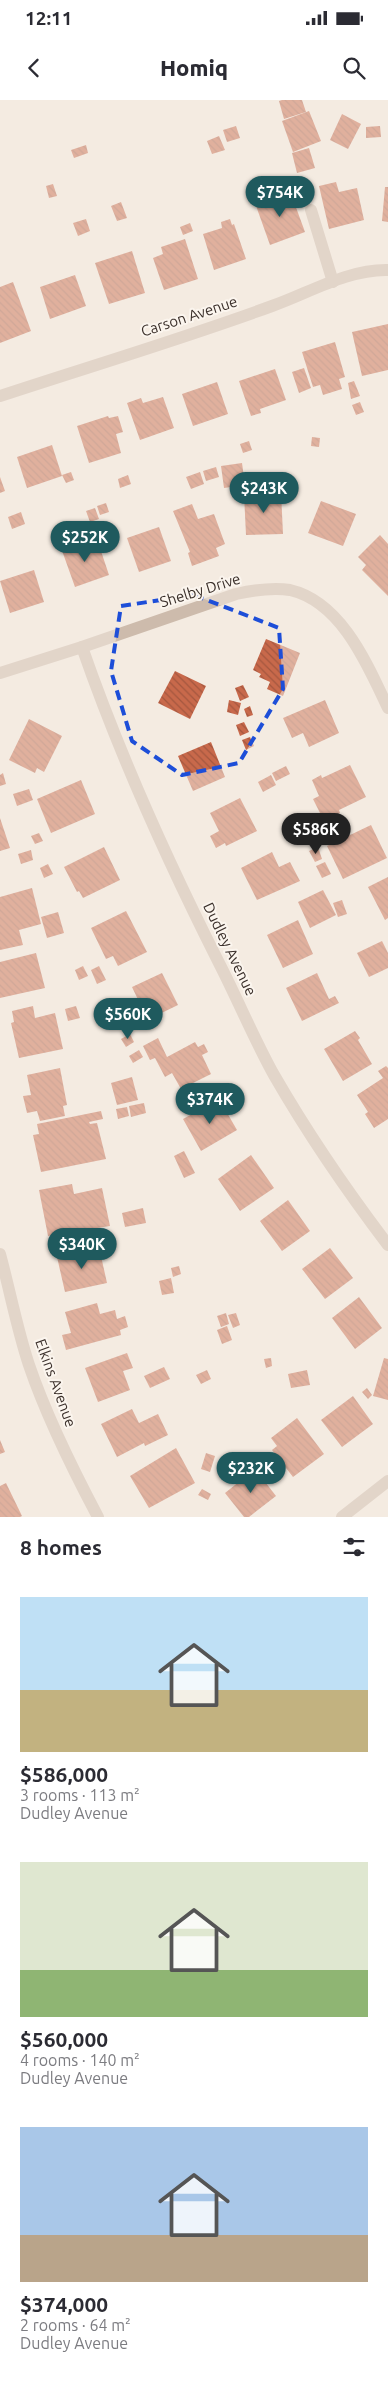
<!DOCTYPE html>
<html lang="en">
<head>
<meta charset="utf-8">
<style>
  :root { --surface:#fff; --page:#f2f2f3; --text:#2b2b33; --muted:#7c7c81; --accent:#1f5a5e }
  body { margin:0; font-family:Ubuntu,sans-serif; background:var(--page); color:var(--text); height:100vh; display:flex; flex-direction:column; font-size:19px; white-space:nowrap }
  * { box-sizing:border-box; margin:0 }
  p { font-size:16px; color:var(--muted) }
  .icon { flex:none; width:28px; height:28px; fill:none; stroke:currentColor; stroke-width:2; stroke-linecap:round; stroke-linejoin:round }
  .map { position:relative; height:1417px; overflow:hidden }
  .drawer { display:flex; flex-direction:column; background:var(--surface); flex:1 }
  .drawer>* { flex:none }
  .price { position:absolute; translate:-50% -42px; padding:0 11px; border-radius:18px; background:var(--accent); color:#fff; font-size:16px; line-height:32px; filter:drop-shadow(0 1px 2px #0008) }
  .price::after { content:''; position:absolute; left:50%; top:30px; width:15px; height:11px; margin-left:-8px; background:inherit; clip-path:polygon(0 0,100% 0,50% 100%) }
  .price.active { background:#222; color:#fff }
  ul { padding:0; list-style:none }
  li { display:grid; align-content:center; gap:10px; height:265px; padding:0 20px }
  li span { display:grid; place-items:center; height:155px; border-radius:0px; color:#555 }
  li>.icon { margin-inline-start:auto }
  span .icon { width:90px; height:90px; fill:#fffc; stroke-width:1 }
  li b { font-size:21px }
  h2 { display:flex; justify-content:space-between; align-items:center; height:60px; padding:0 20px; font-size:21px }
  .status { display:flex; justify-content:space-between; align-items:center; height:35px; padding:0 25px; background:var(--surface); direction:ltr }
  .status svg { height:14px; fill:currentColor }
  header { display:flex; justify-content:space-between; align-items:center; height:65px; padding:0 20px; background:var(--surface); font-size:22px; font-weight:800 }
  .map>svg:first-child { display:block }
  .building { fill:url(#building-back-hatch) }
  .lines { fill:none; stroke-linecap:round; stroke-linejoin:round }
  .minor { stroke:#cdbbac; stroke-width:12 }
  .marked { fill:none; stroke:#1d4ed8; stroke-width:4; stroke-dasharray:10 6; stroke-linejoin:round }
  .labels { text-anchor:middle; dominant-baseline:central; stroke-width:4; stroke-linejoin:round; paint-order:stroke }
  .street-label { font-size:15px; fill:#3b302b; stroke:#fbf5ee }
</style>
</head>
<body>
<div class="status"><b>12:11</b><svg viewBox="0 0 49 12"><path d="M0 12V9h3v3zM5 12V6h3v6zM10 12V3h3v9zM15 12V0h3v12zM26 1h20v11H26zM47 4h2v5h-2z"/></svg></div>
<header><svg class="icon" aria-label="back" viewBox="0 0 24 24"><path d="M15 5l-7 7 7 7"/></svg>Homiq<svg class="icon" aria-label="search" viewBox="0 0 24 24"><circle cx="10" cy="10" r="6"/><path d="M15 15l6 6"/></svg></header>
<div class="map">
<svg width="388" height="1417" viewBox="0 0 388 1417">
  <defs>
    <pattern id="building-back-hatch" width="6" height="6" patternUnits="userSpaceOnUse" patternTransform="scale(1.25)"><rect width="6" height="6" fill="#c8694b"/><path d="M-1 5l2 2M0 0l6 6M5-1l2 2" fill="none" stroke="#a4573f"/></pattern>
  </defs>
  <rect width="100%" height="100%" fill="#f4ebe1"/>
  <!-- building -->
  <g class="building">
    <path d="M282,0H302L306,12L284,19L279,1Z"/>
    <path d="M309,11L321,41L293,52L282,21Z"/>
    <path d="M342,14L361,24L348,49L330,40Z"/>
    <path d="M236,26L240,38L227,42L223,30Z"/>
    <path d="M380,26L381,37L366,38V27Z"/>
    <path d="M219,36L225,50L212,54L207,41Z"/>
    <path d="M86,45L88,53L74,58L71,50Z"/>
    <path d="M309,48L315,68L297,73L292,53Z"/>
    <path d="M336,82L339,92L357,88L364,120L329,129L319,86Z"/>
    <path d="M53,84L57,96L49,98L46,86Z"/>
    <path d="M385,87H388V122L382,121Z"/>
    <path d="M290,91L305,132L270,145L255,103Z"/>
    <path d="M121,102L127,118L117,121L111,106Z"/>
    <path d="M86,119L90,131L78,136L73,123Z"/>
    <path d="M230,119L232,125L234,124L246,159L214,170L203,134L222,128L221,122Z"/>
    <path d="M190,123L193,131L183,135L180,127Z"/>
    <path d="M185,139L198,179L164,190L153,158L163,154L161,147Z"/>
    <path d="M132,151L145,193L109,204L95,163Z"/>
    <path d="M75,175L86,206L50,219L40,187Z"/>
    <path d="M13,182L31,231L0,243V187Z"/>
    <path d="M388,224V270L362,276L352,232Z"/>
    <path d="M335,242L345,277L339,279L342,289L323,295L320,285L313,287L302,252Z"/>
    <path d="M304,268L311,288L299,293L292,272Z"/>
    <path d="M275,269L286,300L260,309L261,313L251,316L239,281Z"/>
    <path d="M354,281L360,296L351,299L348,283Z"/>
    <path d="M217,282L228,314L193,326L182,294Z"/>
    <path d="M163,297L174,328L140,340L127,303L141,298L143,303Z"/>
    <path d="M360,302L364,312L356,315L352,305Z"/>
    <path d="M108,316L109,318L118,316L123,332L116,334L121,353L89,363L77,326Z"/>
    <path d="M312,337L320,338L319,347L311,346Z"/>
    <path d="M249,341L252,350L243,353L240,344Z"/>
    <path d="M52,345L62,376L27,388L17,357Z"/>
    <path d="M242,363L245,385L224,388L221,366Z"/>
    <path d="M216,367L219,377L206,381L203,371Z"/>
    <path d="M71,372L74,380L66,383L62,375Z"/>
    <path d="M200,372L204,384L191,389L186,377Z"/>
    <path d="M128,375L131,384L120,388L118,379Z"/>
    <path d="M0,377L5,391L0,393Z"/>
    <path d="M281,392L283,434L246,435L244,394Z"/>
    <path d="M321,401L356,414L343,446L308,433Z"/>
    <path d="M106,403L109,412L100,415L97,406Z"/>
    <path d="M192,404L198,419L214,414L225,444L216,448L219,456L192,466L188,453L190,452L173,411Z"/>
    <path d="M95,408L99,419L90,422L86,411Z"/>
    <path d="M21,412L25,424L12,429L8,417Z"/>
    <path d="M159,427L171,461L139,472L127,438Z"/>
    <path d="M380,435L388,444V496L362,470L366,465L358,457Z"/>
    <path d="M69,441L73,451L98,442L109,475L75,487L60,445Z"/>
    <path d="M34,470L44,502L10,513L0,481Z"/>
    <path d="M266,539L300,553L283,596L267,589L270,582L259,577L261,574L253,570Z"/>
    <path d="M175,571L206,586L190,619L158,603Z"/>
    <path d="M243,585L249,597L240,601L235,588Z"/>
    <path d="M229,600L241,603L238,615L227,612Z"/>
    <path d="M325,600L339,633L309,647L303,633L292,638L283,618Z"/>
    <path d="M250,606L253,615L247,617L244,609Z"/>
    <path d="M29,619L62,636L44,672L37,668L35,673L9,660Z"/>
    <path d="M244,622L249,632L240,636L236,625Z"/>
    <path d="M250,637L254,646L246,650L242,640Z"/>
    <path d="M211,642L225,677L193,691L178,656Z"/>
    <path d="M350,665L366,697L339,710L340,713L324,721L313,699L319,696L312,680L321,675L322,678Z"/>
    <path d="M286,666L290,674L276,681L272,673Z"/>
    <path d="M3,673L6,684L0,686V675Z"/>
    <path d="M271,675L276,685L263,692L258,682Z"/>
    <path d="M81,680L95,714L51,733L37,699Z"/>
    <path d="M29,689L33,700L17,706L13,694Z"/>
    <path d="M240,698L257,731L226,746L225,743L216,748L210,736L219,731L210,713Z"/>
    <path d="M0,718L10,748L0,751Z"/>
    <path d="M371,725L387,758L343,779L327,746Z"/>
    <path d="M298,731L302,738L294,743L290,736Z"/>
    <path d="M39,733L43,741L35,744L31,736Z"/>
    <path d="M104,747L120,780L83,798L79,791L77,792L64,767Z"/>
    <path d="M318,747L322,759L315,762L309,751Z"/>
    <path d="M31,750L33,760L21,764L18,754Z"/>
    <path d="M272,752L279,767L290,762L300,781L257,800L241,768Z"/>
    <path d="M325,762L331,774L322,778L316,766Z"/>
    <path d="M48,764L53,774L44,778L40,768Z"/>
    <path d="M388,777V818L385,820L368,787Z"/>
    <path d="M32,788L41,824L19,830L23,845L0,850V797Z"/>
    <path d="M323,790L336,815L310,828L298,802Z"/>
    <path d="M342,800L347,814L338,817L333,803Z"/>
    <path d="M126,811L147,852L118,866L113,856L106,859L91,828Z"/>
    <path d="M58,812L64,833L47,838L41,817Z"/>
    <path d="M298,820L313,854L283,868L267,835Z"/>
    <path d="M382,841L388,853V868L369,877L357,853Z"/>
    <path d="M36,853L45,888L0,898V862Z"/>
    <path d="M83,866L88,876L79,880L75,870Z"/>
    <path d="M99,866L106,880L97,884L91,870Z"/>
    <path d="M162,873L178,905L141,923L134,909L141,906L132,887Z"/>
    <path d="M317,873L329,899L335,896L339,903L302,921L286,888Z"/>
    <path d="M33,906L35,918L55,913L63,949L19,958L11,923L14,922L12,911Z"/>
    <path d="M76,906L80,918L68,921L65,909Z"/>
    <path d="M355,931L360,938L358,940L372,964L343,981L324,949Z"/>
    <path d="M130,934L134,942L126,947L121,939Z"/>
    <path d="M158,938L167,957L195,942L198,947L204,944L208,952L202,955L211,974L181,989L172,973L165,977L155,958L150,960L143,946Z"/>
    <path d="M139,950L143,957L133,963L129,956Z"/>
    <path d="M386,966L388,968V1019L374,1028L365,1014L368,1012L357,995L383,978L378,971Z"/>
    <path d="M60,968L67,1005L63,1006L65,1016L40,1021L37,1011L27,1013L23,996L31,995L27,975Z"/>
    <path d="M132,977L138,1000L117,1005L111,983Z"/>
    <path d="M219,999L237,1030L201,1051L183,1019Z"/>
    <path d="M144,1003L146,1013L131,1017L129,1006Z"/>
    <path d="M127,1007L129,1016L118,1019L116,1009Z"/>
    <path d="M101,1011L103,1019L89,1022L90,1024L97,1023L106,1059L41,1072L33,1035L39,1034L37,1024Z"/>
    <path d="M184,1051L195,1073L184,1078L174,1056Z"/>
    <path d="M251,1055L274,1088L240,1111L218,1079Z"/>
    <path d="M72,1084L74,1094L102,1088L110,1126L48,1136L39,1090Z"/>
    <path d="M288,1100L310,1131L282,1151L260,1121Z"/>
    <path d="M143,1108L146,1123L125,1127L122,1113Z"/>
    <path d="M99,1147L107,1183L65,1192L57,1157Z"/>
    <path d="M330,1148L353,1178L325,1199L302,1169Z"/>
    <path d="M179,1166L181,1174L173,1177L171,1168Z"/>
    <path d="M171,1178L174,1193L162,1195L159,1181Z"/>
    <path d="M359,1197L382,1228L355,1249L332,1218Z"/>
    <path d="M97,1203L100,1214L115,1210L117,1219L125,1216L128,1227L120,1230L121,1235L66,1250L62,1235L71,1233L65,1212Z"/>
    <path d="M226,1213L229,1224L221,1227L217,1216Z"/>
    <path d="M236,1213L240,1225L233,1228L228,1215Z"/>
    <path d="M227,1226L232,1240L222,1244L217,1230Z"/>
    <path d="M127,1253L133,1268L123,1271L130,1290L98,1302L85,1268Z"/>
    <path d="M271,1258L272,1266L266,1268L264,1259Z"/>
    <path d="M384,1258L388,1259V1300L373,1296Z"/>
    <path d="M164,1267L170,1279L150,1288L144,1276Z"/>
    <path d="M207,1270L211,1279L201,1284L196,1275Z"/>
    <path d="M307,1270L310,1285L291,1288L288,1274Z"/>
    <path d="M367,1288L372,1295L368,1299L362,1292Z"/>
    <path d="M353,1296L373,1324L342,1347L321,1320Z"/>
    <path d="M132,1309L139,1323L158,1314L168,1335L145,1346L144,1343L117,1357L101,1324Z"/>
    <path d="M297,1318L324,1354L293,1377L272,1350L277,1346L271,1338Z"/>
    <path d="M0,1340L5,1352L0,1354Z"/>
    <path d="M176,1348L195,1383L149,1408L130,1376Z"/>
    <path d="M206,1353L215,1356L210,1372L201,1369Z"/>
    <path d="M255,1369L276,1396L249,1417H244L225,1393Z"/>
    <path d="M6,1383L22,1416L20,1417H0V1386Z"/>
    <path d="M202,1389L211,1394L208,1400L198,1395Z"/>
  </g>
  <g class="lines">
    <!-- minor -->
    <g class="minor">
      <path d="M311,110L333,182"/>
      <path d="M0,296C91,266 182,239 272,206C309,193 348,169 388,170"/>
      <path d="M82,547C120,656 167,760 219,863C238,900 254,939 274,975C308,1034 347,1091 388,1145"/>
      <path d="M0,573L82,547L236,494C254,490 272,487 290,490C342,502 368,566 388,608"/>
      <path d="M0,1154C10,1191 17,1229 29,1265C47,1318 72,1368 98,1417"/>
      <path d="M342,1417L388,1381"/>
    </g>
  </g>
  <!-- marked area -->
  <path d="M0 0H388V1417H0ZM194,495L279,528L283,589L239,663L182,675L132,641L111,571L121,506Z" fill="#f4ebe1" fill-opacity=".55" fill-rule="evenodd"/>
  <path class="marked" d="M194,495L279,528L283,589L239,663L182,675L132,641L111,571L121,506Z"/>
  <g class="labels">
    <!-- street labels -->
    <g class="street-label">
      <text transform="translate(189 216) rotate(-18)">Carson Avenue</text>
      <text transform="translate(200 490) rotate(-17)">Shelby Drive</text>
      <text transform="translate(230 849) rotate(64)">Dudley Avenue</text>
      <text transform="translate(56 1283) rotate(70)">Elkins Avenue</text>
    </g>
  </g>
</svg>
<b class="price" style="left:280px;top:118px">$754K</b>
<b class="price" style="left:264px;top:414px">$243K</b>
<b class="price" style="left:85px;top:463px">$252K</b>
<b class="price active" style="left:316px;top:755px">$586K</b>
<b class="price" style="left:128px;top:940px">$560K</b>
<b class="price" style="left:210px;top:1025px">$374K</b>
<b class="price" style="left:82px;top:1170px">$340K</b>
<b class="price" style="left:251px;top:1394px">$232K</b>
</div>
<section class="drawer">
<h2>8 homes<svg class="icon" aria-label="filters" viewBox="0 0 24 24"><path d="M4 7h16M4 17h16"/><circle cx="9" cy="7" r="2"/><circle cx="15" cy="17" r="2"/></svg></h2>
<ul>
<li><span style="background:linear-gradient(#bfe0f5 60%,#c2b280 0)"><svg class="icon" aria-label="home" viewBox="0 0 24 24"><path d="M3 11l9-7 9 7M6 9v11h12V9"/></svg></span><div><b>$586,000</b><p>3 rooms · 113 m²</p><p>Dudley Avenue</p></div></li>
<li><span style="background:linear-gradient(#dfe7d0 70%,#8fb573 0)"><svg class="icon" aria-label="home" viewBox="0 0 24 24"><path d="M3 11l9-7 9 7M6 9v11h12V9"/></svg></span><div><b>$560,000</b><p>4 rooms · 140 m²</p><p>Dudley Avenue</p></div></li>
<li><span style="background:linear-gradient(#a9c7e8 70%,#b9a48a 0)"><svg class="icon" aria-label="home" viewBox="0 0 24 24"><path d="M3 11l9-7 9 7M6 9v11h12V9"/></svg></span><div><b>$374,000</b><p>2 rooms · 64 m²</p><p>Dudley Avenue</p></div></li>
</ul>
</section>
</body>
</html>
